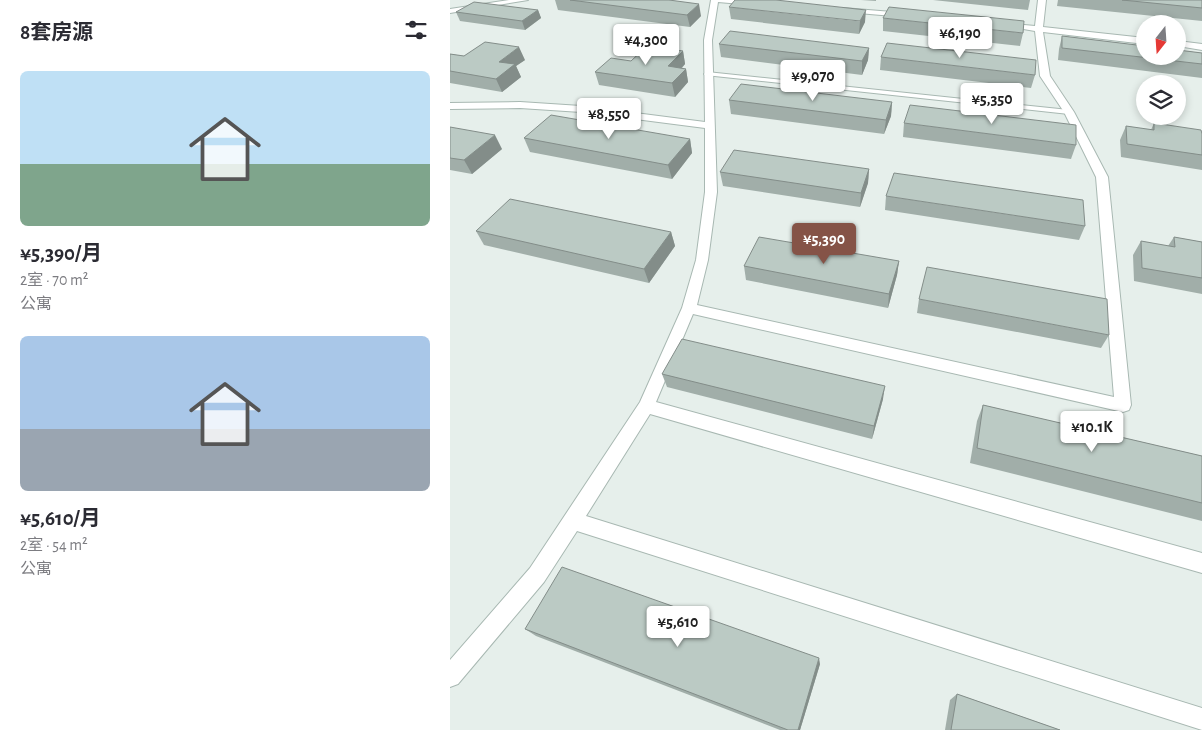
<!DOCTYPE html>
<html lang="zh">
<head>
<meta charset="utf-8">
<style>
  :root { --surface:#fff; --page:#f2f2f3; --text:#2b2b33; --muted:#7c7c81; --accent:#855347 }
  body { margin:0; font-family:"Alegreya Sans","Noto Sans SC",sans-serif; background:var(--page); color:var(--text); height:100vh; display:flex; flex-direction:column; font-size:19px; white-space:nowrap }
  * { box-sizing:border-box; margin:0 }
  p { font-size:16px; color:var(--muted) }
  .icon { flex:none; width:28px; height:28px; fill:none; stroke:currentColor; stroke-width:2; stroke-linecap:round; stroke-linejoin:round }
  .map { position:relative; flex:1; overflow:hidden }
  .drawer { display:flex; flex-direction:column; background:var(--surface); width:450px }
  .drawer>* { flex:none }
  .needle { width:32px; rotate:197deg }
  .fabs { position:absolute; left:686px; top:15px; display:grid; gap:10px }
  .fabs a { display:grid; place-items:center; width:50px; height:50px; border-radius:50%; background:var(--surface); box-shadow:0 2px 8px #0003; font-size:25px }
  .price { position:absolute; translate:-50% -42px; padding:0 11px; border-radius:5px; background:#fff; color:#222; font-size:16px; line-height:32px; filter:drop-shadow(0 1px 2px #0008) }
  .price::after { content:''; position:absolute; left:50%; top:30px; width:15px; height:11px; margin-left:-8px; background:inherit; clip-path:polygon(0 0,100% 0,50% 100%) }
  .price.on { background:var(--accent); color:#fff }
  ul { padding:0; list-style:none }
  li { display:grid; align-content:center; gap:10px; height:265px; padding:0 20px }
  li span { display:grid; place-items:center; height:155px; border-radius:8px; color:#555 }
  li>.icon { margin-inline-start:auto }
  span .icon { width:90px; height:90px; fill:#fffc; stroke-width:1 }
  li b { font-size:21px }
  h2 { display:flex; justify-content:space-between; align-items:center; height:60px; padding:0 20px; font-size:21px }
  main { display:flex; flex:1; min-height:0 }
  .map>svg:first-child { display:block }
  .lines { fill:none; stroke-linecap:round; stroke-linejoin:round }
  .lane-casing { stroke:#a8b8b2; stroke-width:2 }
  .street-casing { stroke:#a8b8b2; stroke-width:2 }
  .lane { fill:#fff; fill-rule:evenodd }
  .street { fill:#fff; fill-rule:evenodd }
  .wall { fill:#a1aea9 }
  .shaded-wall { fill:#838d89 }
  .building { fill:#bbcac4; stroke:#838d89 }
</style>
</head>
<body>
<main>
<section class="drawer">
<h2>8套房源<svg class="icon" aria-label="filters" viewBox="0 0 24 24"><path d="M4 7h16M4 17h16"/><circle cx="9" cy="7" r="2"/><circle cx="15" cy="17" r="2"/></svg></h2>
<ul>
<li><span style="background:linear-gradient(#bfe0f5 60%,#7fa58c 0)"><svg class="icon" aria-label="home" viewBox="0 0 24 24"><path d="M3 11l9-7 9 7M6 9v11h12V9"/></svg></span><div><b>¥5,390/月</b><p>2室 · 70 m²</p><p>公寓</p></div></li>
<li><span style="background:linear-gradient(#a9c7e8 60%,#9aa5b1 0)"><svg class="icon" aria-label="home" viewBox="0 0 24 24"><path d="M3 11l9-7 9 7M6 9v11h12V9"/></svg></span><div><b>¥5,610/月</b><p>2室 · 54 m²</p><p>公寓</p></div></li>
</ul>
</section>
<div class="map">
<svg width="752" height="730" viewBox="0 0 752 730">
  <rect width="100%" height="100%" fill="#e6efeb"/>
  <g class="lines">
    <defs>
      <path id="lane" d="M257,72L619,110L623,112L619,114L255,75L254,74Z"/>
      <g id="street">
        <path d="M59,0H78L0,13V9Z"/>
        <path d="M261,0H295L307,3L303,5L268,2L262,40L267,192L258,260L247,305L664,397L646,177L614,112L590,76L585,31L549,25L553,23L585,26L588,0H596L593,27L695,38V44L593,32L600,76L624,112L658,177L681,405L679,410L673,412L243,314L206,402L752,553V573L200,414L136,516L752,708V730L127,531L94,582L8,684L0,687V660L80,568L190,402L232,308L246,260L255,192V128L131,112L70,108L0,109V103L70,102L131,106L255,122L254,40Z"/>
        <path d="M393,8L455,13L459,15L455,17L396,12L392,10Z"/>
        <path d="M728,41L752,44V50L728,46Z"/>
      </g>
    </defs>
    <!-- lane casing -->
    <use href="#lane" class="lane-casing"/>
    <!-- street casing -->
    <use href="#street" class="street-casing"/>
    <!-- lane -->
    <use href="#lane" class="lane"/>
    <!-- street -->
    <use href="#street" class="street"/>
  </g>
  <!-- wall -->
  <g class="wall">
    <path d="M105,0H219L251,16L240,27L108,10Z"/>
    <path d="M411,0H426V1Z"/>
    <path d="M483,0H580L578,10Z"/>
    <path d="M608,0H752V21L607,6Z"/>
    <path d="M279,7L415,22L409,34L281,19Z"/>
    <path d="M88,10L91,18L75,30L10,21L6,12Z"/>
    <path d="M433,18L573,33L570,46L433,31Z"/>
    <path d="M612,36L752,53V78L608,60L609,49Z"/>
    <path d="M269,44L419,48L418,60L412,75L271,57Z"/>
    <path d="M233,51L235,64L232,68L236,69L238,82L225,97L149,85L145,72L181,61Z"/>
    <path d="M0,54L14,56L75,60L66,66L71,77L52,92L0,83Z"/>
    <path d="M431,57L585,75L581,88L430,70Z"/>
    <path d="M279,100L442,102L441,116L434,134L281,114Z"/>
    <path d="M454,123L626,145L621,159L453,137Z"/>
    <path d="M704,123L752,134V170L671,157L670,140L676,126L701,130Z"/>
    <path d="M0,127L52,149L22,174L0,170Z"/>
    <path d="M74,138L240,139L242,153L222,179L80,152Z"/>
    <path d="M419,169L418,183L410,207L273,186L270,172Z"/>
    <path d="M436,196L635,226L629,240L435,210Z"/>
    <path d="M26,231L221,232L225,246L199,283L34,245Z"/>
    <path d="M724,237L752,242V294L684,281L683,255L691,241L718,246Z"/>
    <path d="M449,261L447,275L438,308L296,280L294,266Z"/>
    <path d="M469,299L659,335L651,348L467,313Z"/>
    <path d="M212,374L433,399L422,439L217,387Z"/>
    <path d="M533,405L752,456V521L520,463L527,421Z"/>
    <path d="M75,629L370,664L350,730H330L86,636Z"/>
    <path d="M507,694L610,730H495L500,700Z"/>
  </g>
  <!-- shaded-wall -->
  <g class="shaded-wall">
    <path d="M249,4L251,16L240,27L237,15Z"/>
    <path d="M88,10L91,18L75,30L72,21Z"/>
    <path d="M416,10L415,22L409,34L410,21Z"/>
    <path d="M69,47L75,60L66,66L71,77L52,92L46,79L49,62Z"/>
    <path d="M419,48L418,60L412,75V61Z"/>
    <path d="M233,51L235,64L221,79L218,66Z"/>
    <path d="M236,69L238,82L225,97L222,83Z"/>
    <path d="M442,102L441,116L434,134L436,120Z"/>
    <path d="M45,135L52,149L22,174L14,160Z"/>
    <path d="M240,139L242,153L222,179L218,165Z"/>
    <path d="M419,169L418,183L410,207L411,193Z"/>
    <path d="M221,232L225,246L199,283L194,269Z"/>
    <path d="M449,261L447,275L438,308L439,294Z"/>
    <path d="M435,386L433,399L422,439L424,426Z"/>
    <path d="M369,658L370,664L350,730H348Z"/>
  </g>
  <!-- building -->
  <g class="building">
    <path d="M120,0H219L249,4L237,15Z"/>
    <path d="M285,0H326L416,10L410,21L279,7Z"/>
    <path d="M672,0H752V8Z"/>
    <path d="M24,2L88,10L72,21L6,12Z"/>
    <path d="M439,7L574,21L573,33L433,18Z"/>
    <path d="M280,31L419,48L412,61L269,44Z"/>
    <path d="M612,36L695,46V56H728V50L752,53V64L612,48Z"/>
    <path d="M35,42L69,47L49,62L65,64L46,79L0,71V54L14,56Z"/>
    <path d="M437,43L586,60L585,75L431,57Z"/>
    <path d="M197,46L233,51L218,66L236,69L222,83L145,72L161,58L181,61Z"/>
    <path d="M291,84L442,102L436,120L279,100Z"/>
    <path d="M460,105L626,125V145L454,123Z"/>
    <path d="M101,115L240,139L218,165L74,138Z"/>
    <path d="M704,123L751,130L752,134V155L677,144L676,126L704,130Z"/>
    <path d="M0,127L45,135L14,160L0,158Z"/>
    <path d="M284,150L419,169L411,193L270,172Z"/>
    <path d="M444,173L633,200L635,226L436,196Z"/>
    <path d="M60,199L221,232L194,269L26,231Z"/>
    <path d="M309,237L449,261L439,294L294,266Z"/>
    <path d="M724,237L752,242V278L692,268L691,241L725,247Z"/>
    <path d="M477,267L657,299L659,335L469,299Z"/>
    <path d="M232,339L435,386L424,426L212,374Z"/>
    <path d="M533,405L752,456V503L527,448Z"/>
    <path d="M112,567L369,658L348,730H338L75,629Z"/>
    <path d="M507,694L610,730H501Z"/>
  </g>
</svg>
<div class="fabs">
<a><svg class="needle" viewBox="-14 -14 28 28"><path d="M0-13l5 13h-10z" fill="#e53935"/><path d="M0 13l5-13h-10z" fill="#7c7c81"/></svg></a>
<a><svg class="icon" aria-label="layers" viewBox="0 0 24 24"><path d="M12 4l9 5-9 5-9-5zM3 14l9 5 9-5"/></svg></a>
</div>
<b class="price" style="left:510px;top:59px">¥6,190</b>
<b class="price" style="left:196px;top:66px">¥4,300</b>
<b class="price" style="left:363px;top:102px">¥9,070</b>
<b class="price" style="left:542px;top:125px">¥5,350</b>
<b class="price" style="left:159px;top:140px">¥8,550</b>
<b class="price on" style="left:374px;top:265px">¥5,390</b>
<b class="price" style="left:642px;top:453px">¥10.1K</b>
<b class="price" style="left:228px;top:648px">¥5,610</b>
</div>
</main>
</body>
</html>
